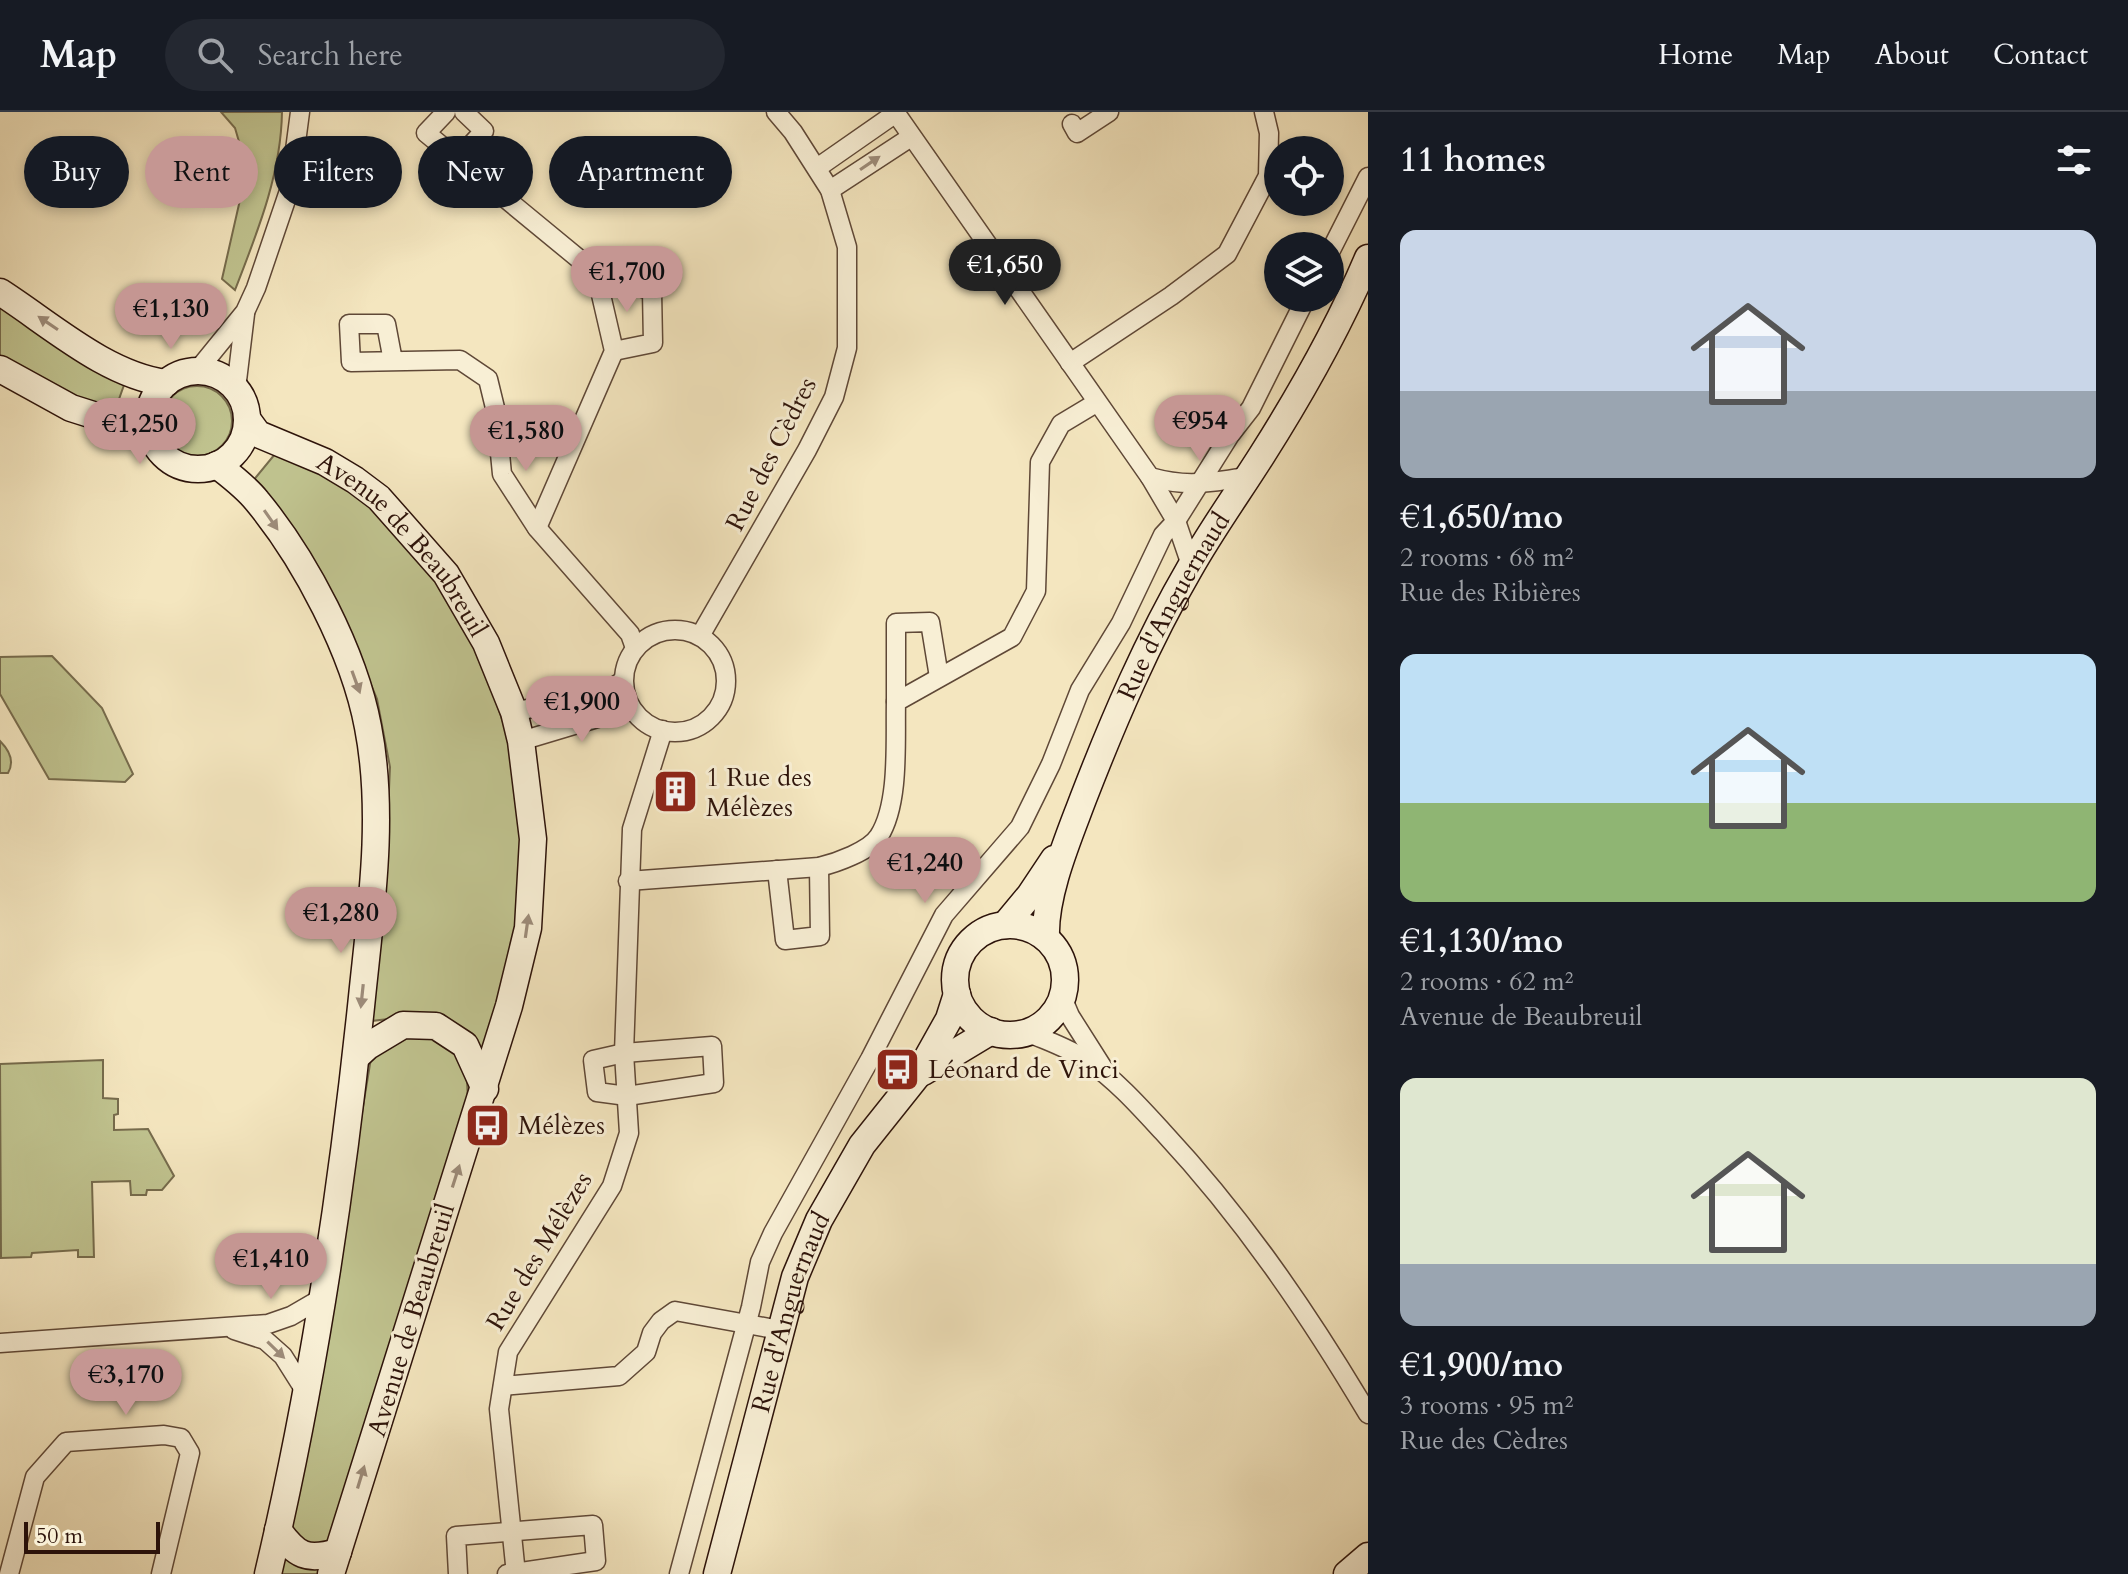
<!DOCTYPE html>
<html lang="en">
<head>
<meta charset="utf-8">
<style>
  :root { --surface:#171b24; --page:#242831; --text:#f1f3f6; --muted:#9ea1a6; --line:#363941; --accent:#c59692 }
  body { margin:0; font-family:Cardo,serif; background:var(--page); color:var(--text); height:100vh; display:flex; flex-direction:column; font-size:30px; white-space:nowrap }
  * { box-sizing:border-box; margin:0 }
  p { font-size:26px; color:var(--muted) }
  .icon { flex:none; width:44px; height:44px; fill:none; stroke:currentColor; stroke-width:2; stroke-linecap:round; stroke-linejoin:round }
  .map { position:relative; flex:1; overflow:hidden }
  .sheet { display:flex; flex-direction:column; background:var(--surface); width:760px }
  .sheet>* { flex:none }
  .hud { position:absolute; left:24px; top:24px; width:760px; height:72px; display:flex; gap:16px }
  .tools { position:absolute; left:1264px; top:24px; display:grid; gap:16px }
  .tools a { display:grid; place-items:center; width:80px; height:80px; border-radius:50%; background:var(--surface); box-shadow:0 4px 12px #0003; font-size:40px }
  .scale { position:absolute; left:24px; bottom:20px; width:136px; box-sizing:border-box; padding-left:8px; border:4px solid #2d130a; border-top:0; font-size:22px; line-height:28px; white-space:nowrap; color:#2d130a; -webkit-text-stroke:6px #f8efd5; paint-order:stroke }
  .price { position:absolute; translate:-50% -68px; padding:0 18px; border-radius:28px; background:var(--accent); color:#111; font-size:26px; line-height:52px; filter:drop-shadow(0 2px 4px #0008) }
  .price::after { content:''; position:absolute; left:50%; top:48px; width:24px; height:18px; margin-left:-12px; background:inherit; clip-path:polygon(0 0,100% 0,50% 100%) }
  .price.on { background:#222; color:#fff }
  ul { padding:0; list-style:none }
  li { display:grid; align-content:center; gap:16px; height:424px; padding:0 32px }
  li span { display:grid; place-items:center; height:248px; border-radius:16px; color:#555 }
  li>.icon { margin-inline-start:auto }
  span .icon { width:144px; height:144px; fill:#fffc; stroke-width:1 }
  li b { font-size:34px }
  h2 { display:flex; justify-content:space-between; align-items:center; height:96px; padding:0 32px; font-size:34px }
  .chip { padding:0 28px; border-radius:36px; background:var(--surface); box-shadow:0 4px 12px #0003; font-size:28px; line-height:72px }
  .chip.on { background:var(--accent); color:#111 }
  header { display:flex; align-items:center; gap:48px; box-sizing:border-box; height:112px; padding:0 40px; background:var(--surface); border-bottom:2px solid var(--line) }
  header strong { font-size:38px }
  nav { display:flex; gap:44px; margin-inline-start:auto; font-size:28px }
  .search { width:560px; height:72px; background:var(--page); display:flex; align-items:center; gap:20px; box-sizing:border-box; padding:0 28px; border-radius:44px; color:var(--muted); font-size:30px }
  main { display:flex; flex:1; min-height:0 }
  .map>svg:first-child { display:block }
  .green { fill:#c0c38f; stroke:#766b4c; stroke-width:2 }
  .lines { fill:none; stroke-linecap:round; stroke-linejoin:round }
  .street-casing { stroke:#5f4837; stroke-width:21 }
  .secondary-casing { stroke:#2d130a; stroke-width:29 }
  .street { stroke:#f8efd5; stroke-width:18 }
  .secondary { stroke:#f8efd5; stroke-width:26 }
  .oneway { fill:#9d8c7a }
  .labels { text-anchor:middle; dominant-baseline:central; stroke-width:6; stroke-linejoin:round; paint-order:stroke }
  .street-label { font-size:26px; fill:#2d130a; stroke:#f8efd5 }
  .poi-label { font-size:26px; fill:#2d130a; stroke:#f8efd5; text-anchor:start }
</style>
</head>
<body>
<header>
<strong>Map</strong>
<div class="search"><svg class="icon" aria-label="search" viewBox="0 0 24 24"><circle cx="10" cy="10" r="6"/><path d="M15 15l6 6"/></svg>Search here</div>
<nav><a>Home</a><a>Map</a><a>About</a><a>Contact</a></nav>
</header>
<main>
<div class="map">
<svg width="1368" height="1462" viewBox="0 0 1368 1462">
  <rect width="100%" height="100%" fill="#f4e6bf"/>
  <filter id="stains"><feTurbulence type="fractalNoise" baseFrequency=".0025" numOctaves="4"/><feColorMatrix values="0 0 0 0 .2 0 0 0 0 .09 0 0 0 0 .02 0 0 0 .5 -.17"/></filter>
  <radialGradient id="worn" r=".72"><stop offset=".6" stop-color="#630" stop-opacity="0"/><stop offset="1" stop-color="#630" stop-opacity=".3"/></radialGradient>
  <!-- green -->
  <g class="green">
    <path d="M221,0H282C281,63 257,121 235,178L222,167L247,57L235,16Z"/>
    <path d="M0,195L53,226L101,262L124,273L114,301L102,298L0,245Z"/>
    <circle cx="197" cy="309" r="35"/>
    <path d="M275,342L331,365L366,389L424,450L475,532L491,575L508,625L520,676L521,788L510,850L480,950L415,904L371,909L386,744L390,655L377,587L345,510L252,370Z"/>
    <path d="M52,544L102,596L133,662L125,670L49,667L0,582V545Z"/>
    <path d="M0,629C9,638 15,649 8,661H0Z"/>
    <path d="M401,922H433C466,951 467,949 468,994L335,1420L325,1433L304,1435L289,1412L316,1280L372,940Z"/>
    <path d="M103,948V986L118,987V1002L114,1003V1018L148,1017L174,1064L162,1078H147L146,1083H131L130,1069L92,1070L94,1145H78V1138L32,1141L31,1145L1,1146L0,952Z"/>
    <path d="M283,1439L323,1454L320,1462H278Z"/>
  </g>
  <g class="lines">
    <defs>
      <g id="street">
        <path d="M446,0L426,21L596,161L614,239L537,416"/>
        <path d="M895,0L1150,365L1176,409L1191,453"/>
        <path d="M1072,12L1077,21L1109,0"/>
        <path d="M458,47L484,19L464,0"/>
        <path d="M817,56L896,1"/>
        <path d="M830,78L911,25"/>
        <path d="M1330,140L1368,65"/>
        <path d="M596,161L652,179L653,231L614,239"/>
        <path d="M393,249L386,212H349L351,250L460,248L488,267L496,300L502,362L537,416L630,522L635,536"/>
        <path d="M1070,251L1171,184L1227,142L1268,64L1269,21L1264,0"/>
        <path d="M197,259L245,200L256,176L290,76L300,0"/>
        <path d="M236,277L245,202"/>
        <path d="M1150,365C1190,376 1208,370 1248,365"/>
        <circle cx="675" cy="569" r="51"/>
        <path d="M700,524L807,338L834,285L847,236V135L830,78L793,20L776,0"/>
        <path d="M896,590V511L930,510L939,565"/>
        <path d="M514,600L607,579L623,569"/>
        <path d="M521,629L631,596"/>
        <path d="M777,758L785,828L820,824L819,755"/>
        <path d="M628,769L819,755C836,751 870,739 879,724C900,691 895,628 896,590L1012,525L1036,479L1040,350L1061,312L1096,291"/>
        <path d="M1062,885L1070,904L1103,956"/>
        <path d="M1027,920C1047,929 1069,936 1088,949C1116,968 1140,995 1163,1020C1243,1106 1308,1201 1368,1302"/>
        <path d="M712,934L714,971L627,984L597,980L593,948L624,941Z"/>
        <path d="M234,1218L265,1228L283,1244L307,1282"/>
        <path d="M0,1231L268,1212L291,1204L322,1186"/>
        <path d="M503,1274L619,1264L646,1240L652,1221L661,1209L675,1199L780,1218"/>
        <path d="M9,1462L35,1365L66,1330L164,1323L181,1326L190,1341L161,1462"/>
        <path d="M458,1462L456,1424L593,1413L596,1449L507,1462"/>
        <path d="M516,1462L499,1297L508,1240L612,1074L629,1021L624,941L632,717L663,618"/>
        <path d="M679,1462L751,1195L760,1150L773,1121L870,947L944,803L1020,715L1051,652L1080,578L1121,511L1163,423L1176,409L1230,323L1251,296L1306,186"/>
      </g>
      <g id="secondary">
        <path d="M0,180C50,212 106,263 166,271"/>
        <path d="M0,257L71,296L150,321"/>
        <circle cx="198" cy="308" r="49"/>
        <path id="s1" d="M247,307L258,322L325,350L355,368L379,386L446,462L486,531L514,600L521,629L533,727L528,816L509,894L331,1462"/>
        <path d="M217,353C231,364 246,375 257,389C305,447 354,540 368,615C385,702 371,797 362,885C342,1079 313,1272 268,1462"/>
        <path d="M1005,813L1030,783L1054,747"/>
        <circle cx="1010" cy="868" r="55"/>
        <path id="s2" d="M1046,826C1044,783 1068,727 1083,687C1114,607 1147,530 1190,456C1212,417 1238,381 1262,343C1300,283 1340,212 1368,146"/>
        <path d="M356,945L368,934L403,913L436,914L465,933L485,977"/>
        <path d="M923,960L991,919"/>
        <path d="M278,1418C297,1444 306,1449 338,1440"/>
        <path id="s3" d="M717,1462L795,1165L819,1108L862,1033L917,964L949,907L957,882"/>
        <path d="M1347,1462L1368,1444"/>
      </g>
    </defs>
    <!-- street casing -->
    <use href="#street" class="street-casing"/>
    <!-- secondary casing -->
    <use href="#secondary" class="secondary-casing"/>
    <!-- street -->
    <use href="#street" class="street"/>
    <!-- secondary -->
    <use href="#secondary" class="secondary"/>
  </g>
  <!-- one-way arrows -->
  <defs><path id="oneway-solid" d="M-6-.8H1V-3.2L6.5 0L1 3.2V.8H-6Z" transform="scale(2)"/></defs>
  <g class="oneway">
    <use href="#oneway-solid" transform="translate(870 51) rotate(-34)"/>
    <use href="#oneway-solid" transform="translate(48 211) rotate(-146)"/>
    <use href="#oneway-solid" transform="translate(271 408) rotate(55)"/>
    <use href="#oneway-solid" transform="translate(356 570) rotate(70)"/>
    <use href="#oneway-solid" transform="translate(527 814) rotate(-82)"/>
    <use href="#oneway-solid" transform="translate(362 884) rotate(96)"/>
    <use href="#oneway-solid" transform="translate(456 1064) rotate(-72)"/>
    <use href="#oneway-solid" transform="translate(276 1238) rotate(44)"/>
    <use href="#oneway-solid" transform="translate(361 1365) rotate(-73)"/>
  </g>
  <!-- icons -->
  <defs>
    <symbol id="building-square" viewBox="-11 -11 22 22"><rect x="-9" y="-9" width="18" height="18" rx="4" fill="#8f2418" stroke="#f8efd5"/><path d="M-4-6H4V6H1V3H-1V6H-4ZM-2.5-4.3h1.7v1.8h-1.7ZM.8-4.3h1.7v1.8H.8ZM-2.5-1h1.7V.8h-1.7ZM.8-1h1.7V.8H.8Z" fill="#fff"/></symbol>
    <symbol id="bus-square" viewBox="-11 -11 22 22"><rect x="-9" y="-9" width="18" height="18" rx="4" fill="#8f2418" stroke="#f8efd5"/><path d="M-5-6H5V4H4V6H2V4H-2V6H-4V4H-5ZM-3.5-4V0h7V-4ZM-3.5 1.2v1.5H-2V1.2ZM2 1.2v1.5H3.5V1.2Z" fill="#fff"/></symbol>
  </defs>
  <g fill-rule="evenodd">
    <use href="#building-square" x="650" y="654" width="51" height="51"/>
    <use href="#bus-square" x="872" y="932" width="51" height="51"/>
    <use href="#bus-square" x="462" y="988" width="51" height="51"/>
  </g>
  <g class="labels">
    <!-- street labels -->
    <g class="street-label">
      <text transform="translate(771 342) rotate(-63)">Rue des Cèdres</text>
      <text stroke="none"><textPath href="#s1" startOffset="206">Avenue de Beaubreuil</textPath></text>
      <text stroke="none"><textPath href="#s2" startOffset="358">Rue d'Anguernaud</textPath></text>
      <text transform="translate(539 1139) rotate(-59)">Rue des Mélèzes</text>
      <text stroke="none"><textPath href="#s3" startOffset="272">Rue d'Anguernaud</textPath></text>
      <text transform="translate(411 1208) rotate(-73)">Avenue de Beaubreuil</text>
    </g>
    <!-- poi labels -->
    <g class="poi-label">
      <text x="706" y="665">1 Rue des<tspan x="706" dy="30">Mélèzes</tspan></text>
      <text x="928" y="957">Léonard de Vinci</text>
      <text x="518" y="1013">Mélèzes</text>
    </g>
  </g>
  <rect width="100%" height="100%" filter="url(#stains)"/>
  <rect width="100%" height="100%" fill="url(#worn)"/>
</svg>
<div class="tools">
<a><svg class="icon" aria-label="locate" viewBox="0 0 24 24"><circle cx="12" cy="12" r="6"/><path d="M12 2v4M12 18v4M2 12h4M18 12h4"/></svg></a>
<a><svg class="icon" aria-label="layers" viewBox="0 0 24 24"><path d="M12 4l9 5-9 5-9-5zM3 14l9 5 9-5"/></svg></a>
</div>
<div class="scale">50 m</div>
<b class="price on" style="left:1005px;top:195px">€1,650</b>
<b class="price" style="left:627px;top:202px">€1,700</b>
<b class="price" style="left:171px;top:239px">€1,130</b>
<b class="price" style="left:1200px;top:351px">€954</b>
<b class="price" style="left:140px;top:354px">€1,250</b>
<b class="price" style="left:526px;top:361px">€1,580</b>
<b class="price" style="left:582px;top:632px">€1,900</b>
<b class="price" style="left:925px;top:793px">€1,240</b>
<b class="price" style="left:341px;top:843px">€1,280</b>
<b class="price" style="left:271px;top:1189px">€1,410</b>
<b class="price" style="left:126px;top:1305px">€3,170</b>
<div class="hud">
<a class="chip">Buy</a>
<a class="chip on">Rent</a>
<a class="chip">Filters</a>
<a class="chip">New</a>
<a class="chip">Apartment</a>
</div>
</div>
<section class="sheet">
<h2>11 homes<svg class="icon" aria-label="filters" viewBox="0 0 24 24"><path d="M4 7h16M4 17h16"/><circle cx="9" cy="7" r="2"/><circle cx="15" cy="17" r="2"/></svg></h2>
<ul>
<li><span style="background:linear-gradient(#c9d6e8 65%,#9aa5b1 0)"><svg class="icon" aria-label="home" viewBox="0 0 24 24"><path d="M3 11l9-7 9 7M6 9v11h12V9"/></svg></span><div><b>€1,650/mo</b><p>2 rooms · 68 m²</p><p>Rue des Ribières</p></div></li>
<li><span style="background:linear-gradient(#bfe0f5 60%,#8fb573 0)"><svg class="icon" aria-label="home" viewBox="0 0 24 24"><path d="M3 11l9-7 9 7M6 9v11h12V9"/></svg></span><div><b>€1,130/mo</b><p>2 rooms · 62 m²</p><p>Avenue de Beaubreuil</p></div></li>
<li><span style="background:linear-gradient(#dfe7d0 75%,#9aa5b1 0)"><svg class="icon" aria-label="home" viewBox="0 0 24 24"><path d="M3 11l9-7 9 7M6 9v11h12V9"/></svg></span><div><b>€1,900/mo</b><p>3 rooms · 95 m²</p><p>Rue des Cèdres</p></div></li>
</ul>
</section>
</main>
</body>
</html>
